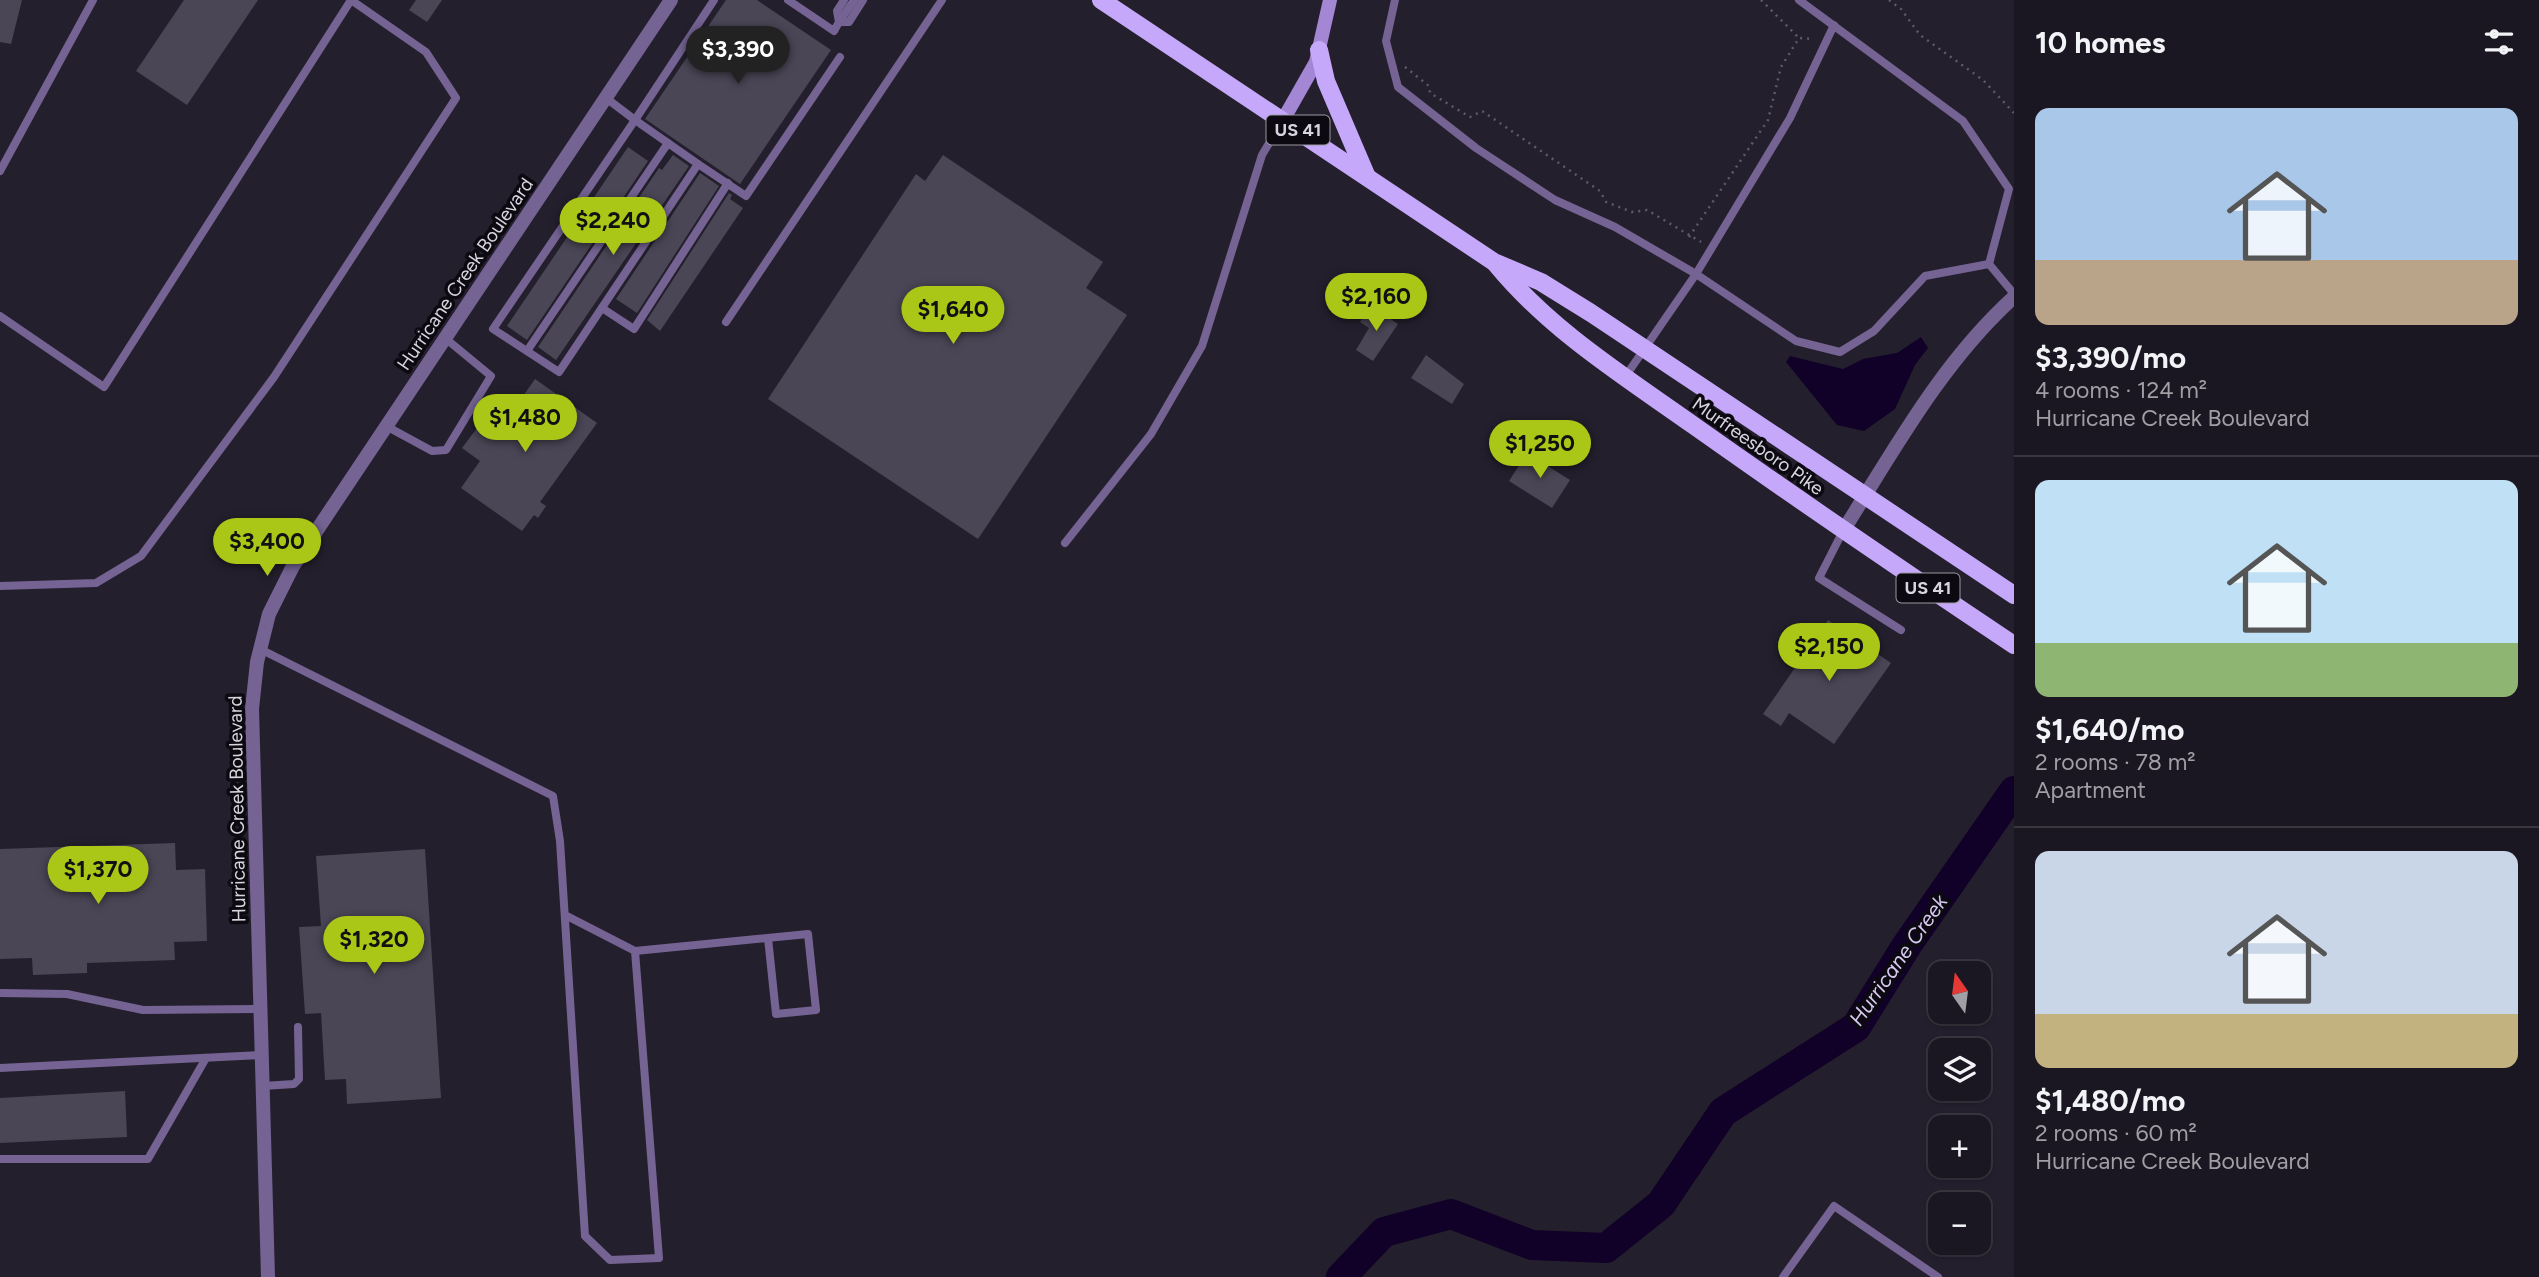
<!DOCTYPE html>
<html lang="en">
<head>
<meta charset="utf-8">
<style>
  :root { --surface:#1b1722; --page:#24202a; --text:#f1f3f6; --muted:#a09fa5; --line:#393640; --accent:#aac718 }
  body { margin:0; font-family:Figtree,sans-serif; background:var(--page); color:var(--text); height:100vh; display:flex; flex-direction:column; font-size:26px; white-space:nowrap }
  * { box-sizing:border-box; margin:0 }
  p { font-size:23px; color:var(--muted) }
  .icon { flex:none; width:38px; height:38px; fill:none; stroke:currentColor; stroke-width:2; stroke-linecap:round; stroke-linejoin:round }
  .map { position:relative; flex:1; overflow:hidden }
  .details { display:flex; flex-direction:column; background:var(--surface); width:525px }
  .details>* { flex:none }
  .needle { width:46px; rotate:346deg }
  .buttons { position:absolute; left:1928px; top:961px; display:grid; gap:14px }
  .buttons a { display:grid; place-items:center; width:63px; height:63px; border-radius:14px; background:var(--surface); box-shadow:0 2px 5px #0004,0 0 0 2px var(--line); font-size:35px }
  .price { position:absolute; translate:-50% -60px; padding:0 16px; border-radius:24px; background:var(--accent); color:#111; font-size:23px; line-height:46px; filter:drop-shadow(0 2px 4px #0008) }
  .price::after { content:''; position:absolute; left:50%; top:42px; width:21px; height:16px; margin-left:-10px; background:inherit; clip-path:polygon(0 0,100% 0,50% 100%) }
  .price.selected { background:#222; color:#fff }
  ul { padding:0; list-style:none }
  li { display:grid; align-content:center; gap:14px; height:371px; padding:0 21px }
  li+li { border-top:2px solid var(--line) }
  li span { display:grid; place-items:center; height:217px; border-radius:14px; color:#555 }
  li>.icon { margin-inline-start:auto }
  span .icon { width:126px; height:126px; fill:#fffc; stroke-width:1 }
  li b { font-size:30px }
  h2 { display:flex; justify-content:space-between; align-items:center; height:84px; padding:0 21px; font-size:30px }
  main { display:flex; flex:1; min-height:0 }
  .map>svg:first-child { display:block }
  .water { fill:#110027 }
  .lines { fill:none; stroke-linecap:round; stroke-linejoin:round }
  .river { stroke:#110027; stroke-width:30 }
  .building { fill:#4b4656 }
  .path { stroke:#5f5a67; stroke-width:2.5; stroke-dasharray:2 5; stroke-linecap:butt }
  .lane { stroke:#746393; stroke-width:8 }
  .street { stroke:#746393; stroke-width:14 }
  .secondary { stroke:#a387d5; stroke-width:14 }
  .primary { stroke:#c5a8f9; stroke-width:18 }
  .labels { text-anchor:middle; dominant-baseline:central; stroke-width:7; stroke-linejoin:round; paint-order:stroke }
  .shield { fill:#0c0a10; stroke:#9a97a0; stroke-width:2 }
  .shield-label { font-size:18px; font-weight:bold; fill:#d7d4de }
  .street-label { font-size:19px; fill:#d7d4de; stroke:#0c0a10 }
  .water-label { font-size:21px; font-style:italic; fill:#d7caf2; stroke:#0c0a10 }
</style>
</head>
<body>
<main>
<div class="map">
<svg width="2014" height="1277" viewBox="0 0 2014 1277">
  <rect width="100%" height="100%" fill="#241f2d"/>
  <!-- water -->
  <path class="water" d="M1921,337L1928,348L1915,365L1895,409L1864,431L1837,425L1786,362L1790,356L1843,369L1863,359L1897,353Z"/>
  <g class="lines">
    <!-- river -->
    <path class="river" d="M1341,1277L1384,1232L1451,1214L1532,1245L1606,1248L1661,1204L1723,1112L1856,1027L1907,945L2014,791"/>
  </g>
  <!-- building -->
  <g class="building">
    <path d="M0,0H22L11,44L0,42Z"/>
    <path d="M184,0H258L187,105L136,71Z"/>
    <path d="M416,0H442L427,22L409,10Z"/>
    <path d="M726,0H757L831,50L740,184L645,119Z"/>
    <path d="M628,147L648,161L527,340L507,326Z"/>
    <path d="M673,155L689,166L556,360L538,347L659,168L662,170Z"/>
    <path d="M943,155L1103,262L1086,288L1127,315L978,539L768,399L916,174L925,181Z"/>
    <path d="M700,173L719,186L637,313L616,299Z"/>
    <path d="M729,193L732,195L730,199L743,208L660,331L647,320Z"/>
    <path d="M1371,306L1398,324L1373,361L1356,350L1369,328L1360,322Z"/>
    <path d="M1426,355L1464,384L1452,404L1411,378Z"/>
    <path d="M535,379L597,423L540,502L546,506L538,518L534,515L522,531L461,488L480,461L462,448L489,412L504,423Z"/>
    <path d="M1527,453L1570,480L1552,508L1509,481Z"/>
    <path d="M1828,620L1891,663L1834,744L1789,713L1781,726L1763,714Z"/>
    <path d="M175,843L176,870L205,869L207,941L174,942L175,960L87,963V973L33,975L32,958L0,959V849Z"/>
    <path d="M425,849L441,1098L347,1104L346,1079L325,1080L321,1013L305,1014L299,927L321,926L316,856Z"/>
    <path d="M125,1091L127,1137L0,1143V1098Z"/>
  </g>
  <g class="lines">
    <!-- path -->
    <g class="path">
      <path d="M1761,0L1799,38"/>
      <path d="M1889,0L1901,9L1920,35L1983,80L2014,113"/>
      <path d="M1405,67L1429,86L1430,93L1470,117L1482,111L1600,191L1606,202L1632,212L1647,210L1701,242"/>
      <path d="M1689,237L1768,120L1781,67L1799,38L1813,39"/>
    </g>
    <!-- lane -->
    <g class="lane">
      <path d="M788,0L834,31L839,22L837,11L844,0"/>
      <path d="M1395,0L1386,41L1398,87L1476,148L1555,200L1615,227L1696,274L1625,377"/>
      <path d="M1799,0L1963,121L2009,189L1989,264L2014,294"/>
      <path d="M839,22H849L863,0"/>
      <path d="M839,22L854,0"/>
      <path d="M1834,25L1790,118L1696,274L1796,341L1840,352L1874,331L1925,276L1989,264"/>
      <path d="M606,98L635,120L714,0"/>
      <path d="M635,120L698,164L559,372L493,329Z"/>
      <path d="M698,164L746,196L840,57"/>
      <path d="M0,171L93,0"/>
      <path d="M602,308L634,329L728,183"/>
      <path d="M0,316L104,387L351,0L426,52L456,98L274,377L141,556L96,583L0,586"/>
      <path d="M726,322L942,0"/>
      <path d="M527,351L668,143"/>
      <path d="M386,426L432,451L446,450L491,376L445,338"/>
      <path d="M1843,531L1819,578L1901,630"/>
      <path d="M1065,543L1151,434L1202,346L1262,155L1283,120"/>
      <path d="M260,649L553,796L560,841L585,1236L610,1260L659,1258L635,951L565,915"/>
      <path d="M635,951L808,934L816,1010L776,1014L768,938"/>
      <path d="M0,993L67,994L143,1010L260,1009"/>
      <path d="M0,1068L262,1055"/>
      <path d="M263,1086L294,1084L299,1079L298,1027"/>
      <path d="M0,1159H148L206,1058"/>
      <path d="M1783,1277L1834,1206L1938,1277"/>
    </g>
    <!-- street -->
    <g class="street">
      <path d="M1843,531C1894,450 1942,362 2014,297"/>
      <path d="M268,1277L252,709L257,662L269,614L293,566L671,0"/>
    </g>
    <!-- secondary -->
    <path class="secondary" d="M1283,120L1316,62L1330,0"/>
    <!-- primary -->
    <g class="primary">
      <path d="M1101,0L1494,262L1541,282L1591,313L2014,595"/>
      <path d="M1319,50L1326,81L1367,177"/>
      <path d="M1496,264C1550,330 1624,376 1693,425C1799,500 1906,573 2014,645"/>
    </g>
  </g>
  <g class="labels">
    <!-- shield labels -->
    <g class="shield">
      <rect x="1266.5" y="115.5" width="63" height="29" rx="5"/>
      <rect x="1896.5" y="573.5" width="63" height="29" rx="5"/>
    </g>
    <g class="shield-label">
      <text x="1298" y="130">US 41</text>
      <text x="1928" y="588">US 41</text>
    </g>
    <!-- street labels -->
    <g class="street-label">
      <text transform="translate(465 274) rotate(-56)">Hurricane Creek Boulevard</text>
      <text transform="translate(1758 446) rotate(35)">Murfreesboro Pike</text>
      <text transform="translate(237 809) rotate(-91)">Hurricane Creek Boulevard</text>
    </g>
    <!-- water labels -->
    <g class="water-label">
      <text transform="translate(1898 960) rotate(-55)">Hurricane Creek</text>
    </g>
  </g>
</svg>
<div class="buttons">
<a><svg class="needle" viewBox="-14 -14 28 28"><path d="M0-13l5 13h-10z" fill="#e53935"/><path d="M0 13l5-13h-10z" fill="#a09fa5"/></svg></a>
<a><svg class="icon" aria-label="layers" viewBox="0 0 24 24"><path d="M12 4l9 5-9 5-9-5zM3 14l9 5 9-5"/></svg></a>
<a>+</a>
<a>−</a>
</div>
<b class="price selected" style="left:738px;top:86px">$3,390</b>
<b class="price" style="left:613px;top:257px">$2,240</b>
<b class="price" style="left:1376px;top:333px">$2,160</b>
<b class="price" style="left:953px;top:346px">$1,640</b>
<b class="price" style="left:525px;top:454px">$1,480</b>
<b class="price" style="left:1540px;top:480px">$1,250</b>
<b class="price" style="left:267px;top:578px">$3,400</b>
<b class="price" style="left:1829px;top:683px">$2,150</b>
<b class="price" style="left:98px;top:906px">$1,370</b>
<b class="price" style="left:374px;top:976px">$1,320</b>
</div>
<section class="details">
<h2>10 homes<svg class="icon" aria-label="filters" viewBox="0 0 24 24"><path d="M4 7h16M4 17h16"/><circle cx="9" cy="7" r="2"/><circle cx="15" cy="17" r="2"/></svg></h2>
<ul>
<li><span style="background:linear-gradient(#a9c7e8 70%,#b9a48a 0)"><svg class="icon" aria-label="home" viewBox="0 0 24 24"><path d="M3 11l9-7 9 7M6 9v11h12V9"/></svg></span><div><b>$3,390/mo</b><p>4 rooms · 124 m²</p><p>Hurricane Creek Boulevard</p></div></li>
<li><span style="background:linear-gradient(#bfe0f5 75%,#8fb573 0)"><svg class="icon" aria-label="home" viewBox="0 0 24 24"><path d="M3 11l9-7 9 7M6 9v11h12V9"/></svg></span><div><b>$1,640/mo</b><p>2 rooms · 78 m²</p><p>Apartment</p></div></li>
<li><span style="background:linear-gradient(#c9d6e8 75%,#c2b280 0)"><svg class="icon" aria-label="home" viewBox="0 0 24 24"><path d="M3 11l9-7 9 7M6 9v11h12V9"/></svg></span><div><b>$1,480/mo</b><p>2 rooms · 60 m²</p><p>Hurricane Creek Boulevard</p></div></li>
</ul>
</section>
</main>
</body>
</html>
